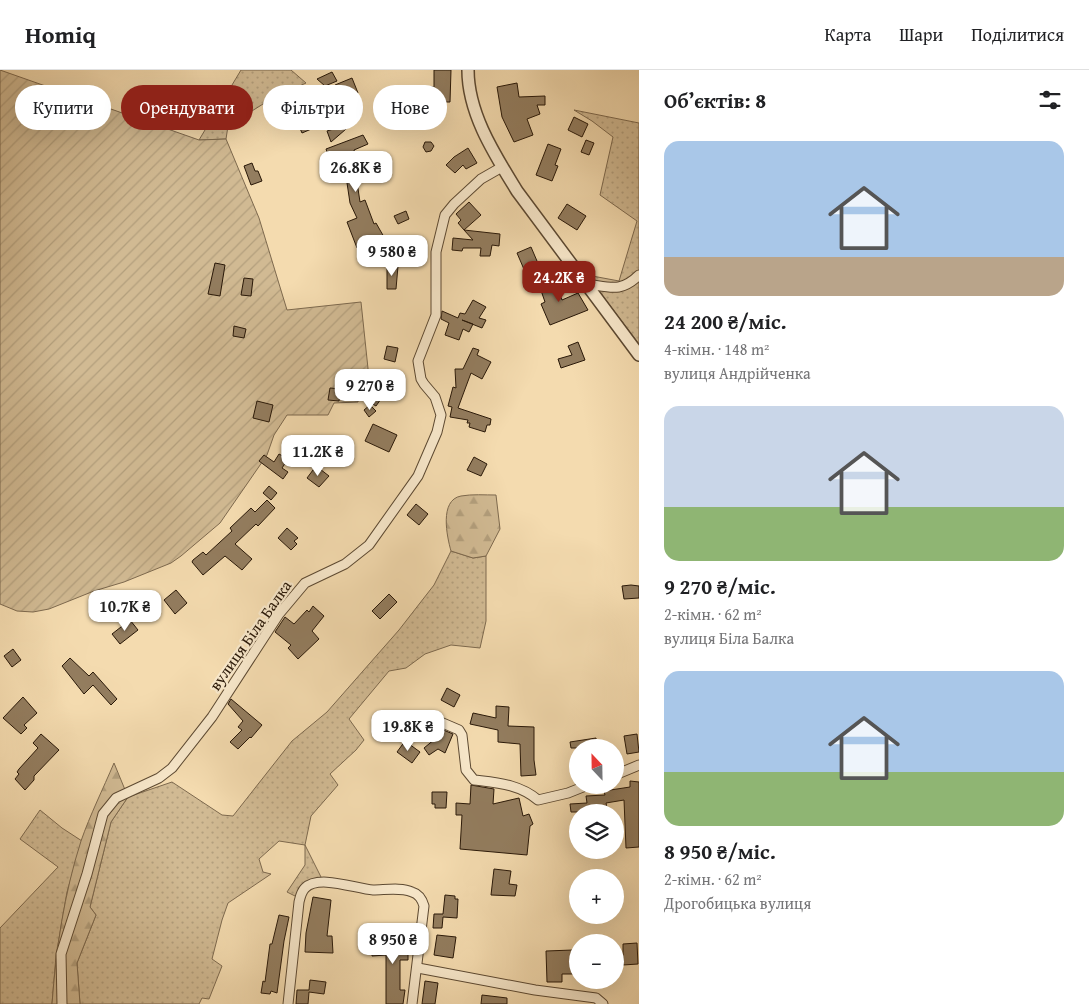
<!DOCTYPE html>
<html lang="uk">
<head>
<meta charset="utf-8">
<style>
  :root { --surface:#fff; --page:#f2f2f2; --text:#202124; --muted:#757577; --line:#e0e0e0; --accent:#8f2418 }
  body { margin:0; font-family:"Gentium Book Plus",serif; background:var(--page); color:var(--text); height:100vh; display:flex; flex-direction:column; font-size:19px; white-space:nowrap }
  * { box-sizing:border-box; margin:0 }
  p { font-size:16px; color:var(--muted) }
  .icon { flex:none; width:28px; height:28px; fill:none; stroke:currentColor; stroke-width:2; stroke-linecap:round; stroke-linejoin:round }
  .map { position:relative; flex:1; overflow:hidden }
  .details { display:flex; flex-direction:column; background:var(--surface); width:450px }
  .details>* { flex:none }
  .hud { position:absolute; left:15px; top:15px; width:475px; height:45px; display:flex; gap:10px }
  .needle { width:32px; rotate:338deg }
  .buttons { position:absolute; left:569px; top:669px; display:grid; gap:10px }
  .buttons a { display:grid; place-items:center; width:55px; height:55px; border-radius:50%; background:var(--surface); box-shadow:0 5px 20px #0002; font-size:25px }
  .price { position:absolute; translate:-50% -42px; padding:0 11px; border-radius:10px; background:#fff; color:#222; font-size:16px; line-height:32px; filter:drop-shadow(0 1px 2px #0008) }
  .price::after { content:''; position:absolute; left:50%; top:30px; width:15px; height:11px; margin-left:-8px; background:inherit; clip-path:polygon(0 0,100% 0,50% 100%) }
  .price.selected { background:var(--accent); color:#fff }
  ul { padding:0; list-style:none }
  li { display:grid; align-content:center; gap:10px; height:265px; padding:0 25px }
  li span { display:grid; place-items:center; height:155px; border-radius:15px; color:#555 }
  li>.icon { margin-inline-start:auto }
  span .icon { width:90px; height:90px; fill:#fffc; stroke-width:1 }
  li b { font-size:21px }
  h2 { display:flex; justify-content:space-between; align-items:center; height:60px; padding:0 25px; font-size:21px }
  .chip { padding:0 18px; border-radius:22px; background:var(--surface); box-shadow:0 5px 20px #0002; font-size:18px; line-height:45px }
  .chip.selected { background:var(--accent); color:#fff }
  header { display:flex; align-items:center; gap:30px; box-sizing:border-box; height:70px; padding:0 25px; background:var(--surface); border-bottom:1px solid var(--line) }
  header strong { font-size:24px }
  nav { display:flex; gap:28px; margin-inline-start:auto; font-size:18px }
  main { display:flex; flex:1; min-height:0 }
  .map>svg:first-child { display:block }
  .grass { fill:url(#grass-dots); stroke:#7d694e }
  .forest { fill:url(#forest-firs); stroke:#7d694e }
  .garden { fill:url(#garden-furrows); stroke:#7d694e }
  .building { fill:#937d5f; stroke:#291808 }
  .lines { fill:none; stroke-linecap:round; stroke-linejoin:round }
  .minor-casing { stroke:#5c4932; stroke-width:11 }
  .tertiary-casing { stroke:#5c4932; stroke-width:14 }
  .minor { stroke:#f8e8cb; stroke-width:9 }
  .tertiary { stroke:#f8e8cb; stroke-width:11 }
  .labels { text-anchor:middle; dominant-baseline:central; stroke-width:4.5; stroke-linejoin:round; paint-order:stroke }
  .street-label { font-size:16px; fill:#291808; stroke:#f8e8cb }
</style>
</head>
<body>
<header>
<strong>Homiq</strong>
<nav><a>Карта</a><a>Шари</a><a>Поділитися</a></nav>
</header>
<main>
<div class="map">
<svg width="639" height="934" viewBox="0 0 639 934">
  <defs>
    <pattern id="grass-dots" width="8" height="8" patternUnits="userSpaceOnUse" patternTransform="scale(1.25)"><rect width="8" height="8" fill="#d1ba93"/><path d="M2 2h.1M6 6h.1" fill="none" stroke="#b39f7d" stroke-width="1.8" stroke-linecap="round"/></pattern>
    <pattern id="forest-firs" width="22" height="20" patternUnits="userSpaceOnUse" patternTransform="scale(1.25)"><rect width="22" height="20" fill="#d1ba93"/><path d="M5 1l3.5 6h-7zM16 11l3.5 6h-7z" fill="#b39f7d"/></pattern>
    <pattern id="garden-furrows" width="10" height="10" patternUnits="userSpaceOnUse" patternTransform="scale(1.25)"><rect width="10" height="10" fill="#d1ba93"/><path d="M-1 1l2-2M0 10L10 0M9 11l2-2" fill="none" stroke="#b39f7d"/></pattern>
  </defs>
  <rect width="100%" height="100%" fill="#f4dbaf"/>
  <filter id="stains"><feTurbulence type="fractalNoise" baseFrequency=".004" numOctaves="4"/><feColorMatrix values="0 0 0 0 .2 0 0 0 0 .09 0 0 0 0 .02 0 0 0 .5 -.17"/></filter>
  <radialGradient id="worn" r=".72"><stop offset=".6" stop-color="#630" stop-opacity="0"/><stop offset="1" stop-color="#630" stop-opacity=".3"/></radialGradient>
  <!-- grass -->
  <g class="grass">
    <path d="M241,0H291L306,13L271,29L228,56L226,69L199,70Z"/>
    <path d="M574,40L639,53V274L587,205L619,211L637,151L600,125L613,67L592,51Z"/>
    <path d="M451,481L473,488L486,486V551L480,578L451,575L425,584L406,598L389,601L349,649L364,670L356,680L330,704L338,715L311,746L305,775L322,809L310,810L295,826L287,822L305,795V775L279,771L259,789L263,802L271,804L228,833L222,850L212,889L222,896L209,929L202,928L199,934H80L77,893L96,845L90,837L111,752L128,727L172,712L222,745L233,746L292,671L327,642L399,560L434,515Z"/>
    <path d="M40,740L62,758L82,771L67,822L56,886L52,934H0V858L58,797L20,769Z"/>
  </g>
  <!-- forest -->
  <g class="forest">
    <path d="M496,425L500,459L486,486L473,488L451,481C447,467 439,430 461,426C472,424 485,425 496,425Z"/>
    <path d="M114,693L128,727L111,752L90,837L96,845L77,893L80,934H52C56,879 64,824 81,771C90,745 103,719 114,693Z"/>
  </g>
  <!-- garden -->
  <path class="garden" d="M0,0L199,70L226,69L259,148L287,240L361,232L369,308L359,314L358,332L334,333L328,345H287L274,365L267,385L220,453L181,486L171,493L124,512L94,521L49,539L33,542L17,541L0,534Z"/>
  <!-- building -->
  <g class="building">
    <path d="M434,0H451L450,32H440V37L426,38V28H417V17H434Z"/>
    <path d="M332,2L337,11L325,16L317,9Z"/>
    <path d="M352,8L358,23L341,30L335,15Z"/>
    <path d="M517,13L519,27L545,26V35H537L540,44L527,49L533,65L514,72L502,47L497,17Z"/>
    <path d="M311,44L316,57L302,63L296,49Z"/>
    <path d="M574,47L588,54L582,67L568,60Z"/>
    <path d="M353,53L331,72L327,61Z"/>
    <path d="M363,65L368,74L354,80L361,112H357L360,132L365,130L374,154L376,153L384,167L361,178V177L357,178L347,152L357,148L350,133L343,86L330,91L326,79Z"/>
    <path d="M586,70L594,73L589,85L581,82Z"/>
    <path d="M425,72H431L434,76L431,81L426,82L423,77Z"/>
    <path d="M548,74L561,79L555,95L558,96L552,111L536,105Z"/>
    <path d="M468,78L477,93L466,99L463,95L455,103L446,95L454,87Z"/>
    <path d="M252,93L255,101H258L262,111L251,115L244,96Z"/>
    <path d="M469,132L481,145L464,160L458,153L461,150L456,144Z"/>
    <path d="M567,134L586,146L577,160L558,148Z"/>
    <path d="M406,141L409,149L398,154L394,146Z"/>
    <path d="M464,160L500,164L499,176L492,175L490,186H480L481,178H463L462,181L452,180L453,168L473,170Z"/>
    <path d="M531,177L540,198L526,204L517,183Z"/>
    <path d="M215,193L225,195L220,226L208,224Z"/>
    <path d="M387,196H398L396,219H387Z"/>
    <path d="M547,205L553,219L557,218L562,230L578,223L588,240L550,255L541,234L545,232L537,209Z"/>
    <path d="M244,208L253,209L251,226L241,225Z"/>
    <path d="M473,230L486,237L479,248L486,250L482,258L462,250L473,254L469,262L463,259L459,270L445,265L449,253L441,249L442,241L458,248L460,243L465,244Z"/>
    <path d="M234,256L246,259L244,268L233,266Z"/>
    <path d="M578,272L585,290L561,298L558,289L572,285L568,276Z"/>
    <path d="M387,276L398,278L395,292L384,289Z"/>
    <path d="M473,278L479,280L477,285L491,292L482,309L471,303L458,338L491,349L490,355H487L485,362L469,357L470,353H467L468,350L450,347L452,337L448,336L453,317L456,318L455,299H463Z"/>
    <path d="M330,318L341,319L339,331L328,330Z"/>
    <path d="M373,320L383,326L376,336L366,330Z"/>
    <path d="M257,331L273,335L269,352L253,348Z"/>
    <path d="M370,335L376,341L369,347L364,340Z"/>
    <path d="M373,354L397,365L389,382L365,371Z"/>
    <path d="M279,384L288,389L282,398L288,402L283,409L259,391L264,385L274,392Z"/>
    <path d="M474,387L487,394L481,406L467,400Z"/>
    <path d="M316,396L329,406L319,417L307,408Z"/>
    <path d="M269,416L277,423L271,430L263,423Z"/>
    <path d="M267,430L275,438L258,456L256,454L235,474L252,489L242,500L225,486L203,505L192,492L193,490L203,482L206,485L232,461L230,458L251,438L255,442Z"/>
    <path d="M416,434L428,444L419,455L407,445Z"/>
    <path d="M287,458L298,468L294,471L297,474L291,480L278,468Z"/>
    <path d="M631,515L639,516V528L624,529L622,516Z"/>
    <path d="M176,520L187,533L175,544L164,530Z"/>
    <path d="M389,524L397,532L380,549L372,541Z"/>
    <path d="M313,536L324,546L312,561L319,569L298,589L288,578L291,575L275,562L285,547L294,554L307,540L309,542Z"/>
    <path d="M130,550L138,560L120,574L112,564Z"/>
    <path d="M13,579L21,590L12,597L4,586Z"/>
    <path d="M70,588L89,606L93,602L117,629L111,635L93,615L84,624L62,596Z"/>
    <path d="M447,618L460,625L454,637L441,630Z"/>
    <path d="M23,627L37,643L24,655L27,658L21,664L3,648Z"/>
    <path d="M231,629L262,655L251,668L250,667L238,679L230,672L242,660L238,657L243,651L228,634Z"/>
    <path d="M496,636L509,637L508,656L534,657V690L536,705L521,706L520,674L498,672V660L470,654L473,643L496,648Z"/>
    <path d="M425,648L429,654L453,664L445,683L438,679L429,685L424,678L435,669L417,659Z"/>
    <path d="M41,664L59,680L34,706V710L25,720L15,709L19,704L17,702L19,699L38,678L33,673Z"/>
    <path d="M637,664L639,682L627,684L624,666Z"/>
    <path d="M596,668L597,678H571L570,672Z"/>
    <path d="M405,671L420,682L412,693L397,682Z"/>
    <path d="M630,711L639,712V777L626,778L624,730L606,733L608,742H571L570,734L587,733L586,726L605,725L604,721L630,717Z"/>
    <path d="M471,715L494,719L493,734L519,728L523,746L529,744L533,754L530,756L527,785L460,779L462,745H456V733L470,734Z"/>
    <path d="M432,722H447L446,738H435V734H432Z"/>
    <path d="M494,799L511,801L509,814L517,815L515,826L491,825Z"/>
    <path d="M445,825L455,826V829H458L457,848L443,847L442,858H433L434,844H443Z"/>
    <path d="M313,827L331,830L327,866H332L333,883L305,882L306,863Z"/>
    <path d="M279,845L289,847L284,871L277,923L271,921L270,924L261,923L263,911L265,912L270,874H272Z"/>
    <path d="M390,859L404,860L403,882H408V890H400V920H405L403,934H386V885L372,886V875H389Z"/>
    <path d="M437,865L456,867L453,888L434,885Z"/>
    <path d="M637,873L638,894L623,895V874Z"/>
    <path d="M573,880L574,904H562V912H547L546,881Z"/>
    <path d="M310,910L326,912L324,924L309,922L308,934H296L297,920H309Z"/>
    <path d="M425,911L438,913L435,934H422Z"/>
    <path d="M482,925L507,928V934H481Z"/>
  </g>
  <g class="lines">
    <defs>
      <g id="minor">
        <path d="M587,214C610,217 621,223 639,205"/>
        <path d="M431,648L459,660L462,665L466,700L474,710C498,713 519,714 538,730L568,723L588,715"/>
        <path d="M615,705L639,695"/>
        <path d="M418,898L535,920L596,928L603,934"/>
        <path d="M62,934L61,884L87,804L103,744L116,728L159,708L172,698L212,647L279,544L305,513L345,494L369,475L418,406L437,362L441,345L435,327L424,314L421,309L418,291L436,245V182L445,145L454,134L481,109L502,97"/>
        <path d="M288,934L299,832C300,828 301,822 305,818C319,804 356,819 373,820C385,820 401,817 412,822C419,824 422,829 424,836L412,934"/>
      </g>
      <path id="tertiary" d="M468,0C468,44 495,85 517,121L639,285"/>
    </defs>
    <!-- minor casing -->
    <use href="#minor" class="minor-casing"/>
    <!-- tertiary casing -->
    <use href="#tertiary" class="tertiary-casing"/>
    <!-- minor -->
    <use href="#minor" class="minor"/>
    <!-- tertiary -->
    <use href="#tertiary" class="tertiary"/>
  </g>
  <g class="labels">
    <!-- street labels -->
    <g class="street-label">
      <text transform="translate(250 565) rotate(-55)">вулиця Біла Балка</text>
    </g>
  </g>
  <rect width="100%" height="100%" filter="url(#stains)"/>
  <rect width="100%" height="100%" fill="url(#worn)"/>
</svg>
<div class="buttons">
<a><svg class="needle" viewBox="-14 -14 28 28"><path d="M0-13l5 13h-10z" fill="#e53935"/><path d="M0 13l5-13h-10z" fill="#757577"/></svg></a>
<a><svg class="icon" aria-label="layers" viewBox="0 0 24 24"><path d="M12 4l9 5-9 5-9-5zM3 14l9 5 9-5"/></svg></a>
<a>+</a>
<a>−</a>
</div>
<b class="price" style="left:356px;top:123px">26.8K ₴</b>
<b class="price" style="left:392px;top:207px">9 580 ₴</b>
<b class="price selected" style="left:559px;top:233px">24.2K ₴</b>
<b class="price" style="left:370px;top:341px">9 270 ₴</b>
<b class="price" style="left:318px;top:407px">11.2K ₴</b>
<b class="price" style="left:125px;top:562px">10.7K ₴</b>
<b class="price" style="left:408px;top:682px">19.8K ₴</b>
<b class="price" style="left:393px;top:895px">8 950 ₴</b>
<div class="hud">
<a class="chip">Купити</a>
<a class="chip selected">Орендувати</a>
<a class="chip">Фільтри</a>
<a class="chip">Нове</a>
</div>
</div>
<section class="details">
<h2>Об’єктів: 8<svg class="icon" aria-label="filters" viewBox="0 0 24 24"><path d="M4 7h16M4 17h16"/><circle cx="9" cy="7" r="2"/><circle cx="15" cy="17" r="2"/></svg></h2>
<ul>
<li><span style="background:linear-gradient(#a9c7e8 75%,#b9a48a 0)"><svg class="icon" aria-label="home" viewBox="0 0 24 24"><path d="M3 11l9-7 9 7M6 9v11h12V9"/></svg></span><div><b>24 200 ₴/міс.</b><p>4-кімн. · 148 m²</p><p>вулиця Андрійченка</p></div></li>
<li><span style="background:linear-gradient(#c9d6e8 65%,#8fb573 0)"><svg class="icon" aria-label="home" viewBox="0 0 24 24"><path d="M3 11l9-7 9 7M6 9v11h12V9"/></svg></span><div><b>9 270 ₴/міс.</b><p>2-кімн. · 62 m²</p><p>вулиця Біла Балка</p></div></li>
<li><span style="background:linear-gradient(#a9c7e8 65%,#8fb573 0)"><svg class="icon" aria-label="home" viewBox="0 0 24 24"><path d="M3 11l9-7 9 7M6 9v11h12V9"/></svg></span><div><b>8 950 ₴/міс.</b><p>2-кімн. · 62 m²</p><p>Дрогобицька вулиця</p></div></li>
</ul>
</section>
</main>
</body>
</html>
